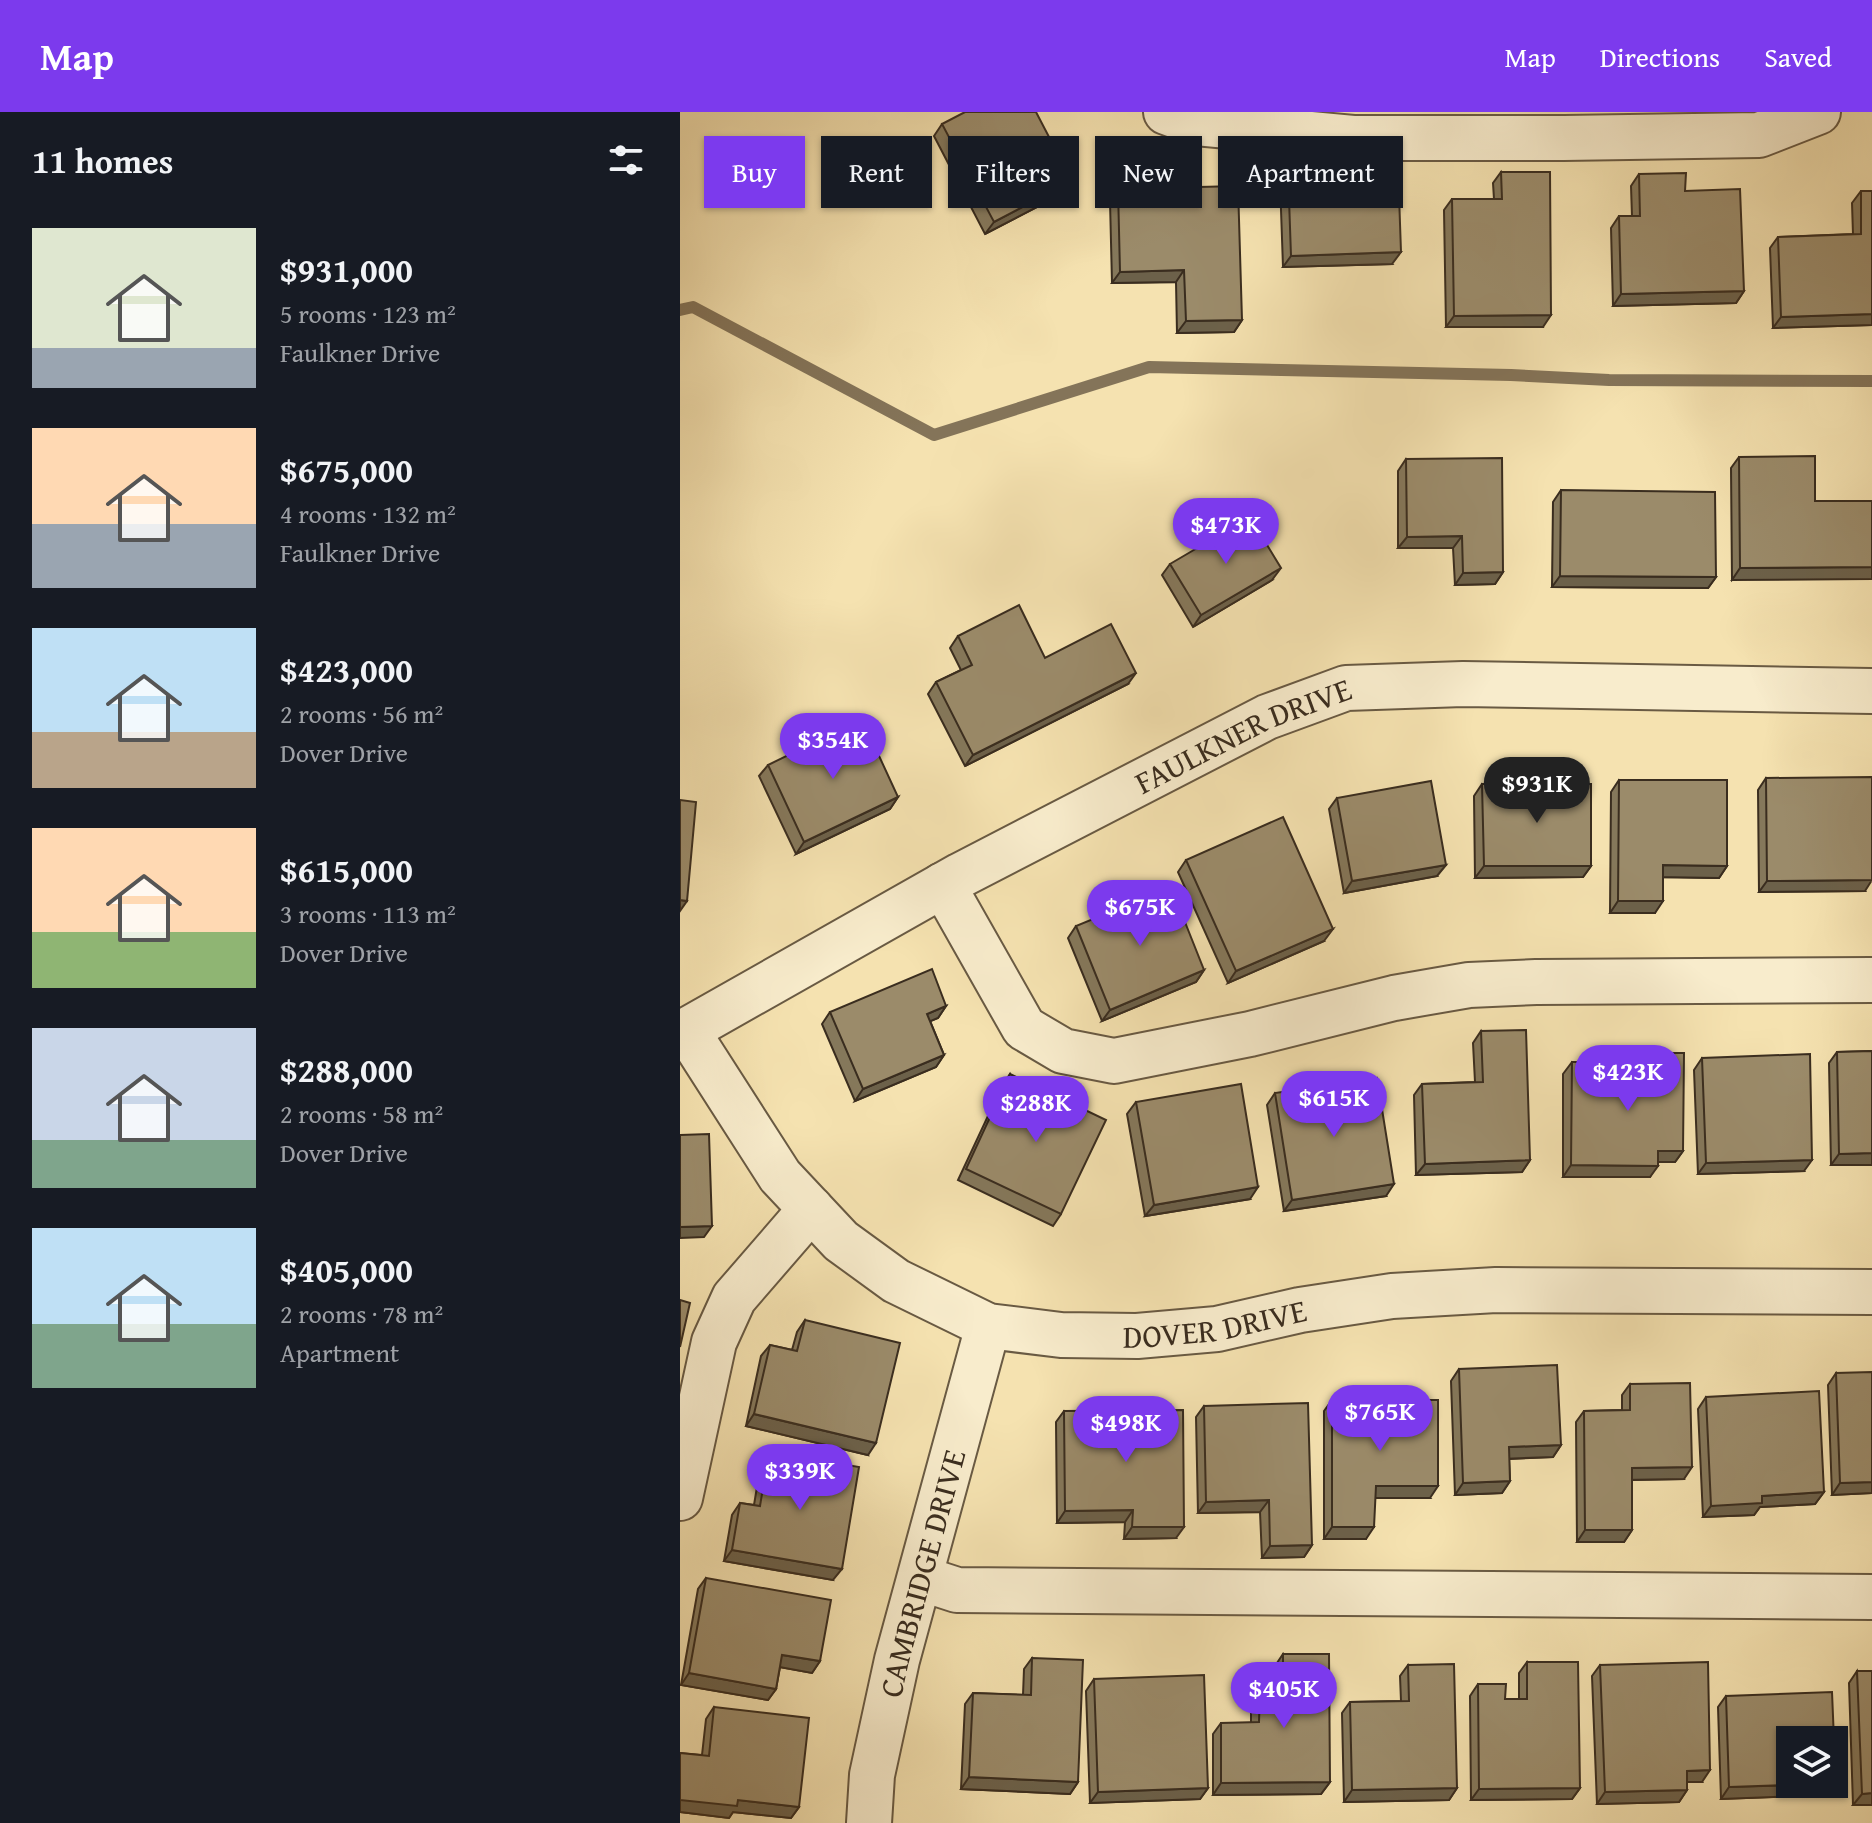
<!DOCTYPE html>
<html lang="en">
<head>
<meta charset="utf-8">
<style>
  :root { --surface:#171b24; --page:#20242c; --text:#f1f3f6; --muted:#9ea1a6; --accent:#7c3aed }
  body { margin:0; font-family:"Gentium Book Plus",serif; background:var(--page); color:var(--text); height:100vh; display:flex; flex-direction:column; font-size:30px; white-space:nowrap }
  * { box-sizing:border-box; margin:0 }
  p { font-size:26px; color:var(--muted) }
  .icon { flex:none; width:44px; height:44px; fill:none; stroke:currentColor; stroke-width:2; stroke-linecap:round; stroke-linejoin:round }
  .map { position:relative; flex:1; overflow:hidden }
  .details { display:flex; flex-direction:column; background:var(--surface); width:680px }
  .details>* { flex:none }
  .guide { position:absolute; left:24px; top:24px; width:760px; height:72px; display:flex; gap:16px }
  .buttons { position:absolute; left:1096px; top:1614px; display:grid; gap:16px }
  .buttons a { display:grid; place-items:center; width:72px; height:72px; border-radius:0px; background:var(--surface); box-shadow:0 2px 6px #0004; font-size:40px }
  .price { position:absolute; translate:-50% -68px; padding:0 18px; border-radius:28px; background:var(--accent); color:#fff; font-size:26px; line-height:52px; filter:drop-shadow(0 2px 4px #0008) }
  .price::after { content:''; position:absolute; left:50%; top:48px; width:24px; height:18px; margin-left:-12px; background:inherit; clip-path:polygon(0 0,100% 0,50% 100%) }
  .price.current { background:#222; color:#fff }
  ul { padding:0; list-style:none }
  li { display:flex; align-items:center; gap:24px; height:200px; padding:0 32px }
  li span { display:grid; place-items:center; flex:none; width:224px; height:160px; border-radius:0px; color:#555 }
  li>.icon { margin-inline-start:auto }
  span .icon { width:96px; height:96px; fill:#fffc; stroke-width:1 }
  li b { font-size:34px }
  h2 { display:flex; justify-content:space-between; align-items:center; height:96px; padding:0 32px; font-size:34px }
  .chip { padding:0 28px; border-radius:0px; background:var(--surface); box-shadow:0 2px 6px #0004; font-size:28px; line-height:72px }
  .chip.current { background:var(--accent); color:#fff }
  header { display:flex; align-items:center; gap:48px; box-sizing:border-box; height:112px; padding:0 40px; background:var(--accent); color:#fff }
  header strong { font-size:38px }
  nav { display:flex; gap:44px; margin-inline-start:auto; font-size:28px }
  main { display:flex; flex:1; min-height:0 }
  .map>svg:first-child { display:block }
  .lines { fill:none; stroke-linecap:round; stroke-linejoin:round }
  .stream { stroke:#847459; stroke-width:12 }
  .minor-casing { stroke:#695a43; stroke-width:48 }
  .minor { stroke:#f8eccc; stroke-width:44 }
  .wall { fill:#85785b; stroke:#3a2d1f; stroke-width:2 }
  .shaded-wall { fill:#6c614a; stroke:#3a2d1f; stroke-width:2 }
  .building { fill:#9b8b6a; stroke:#3a2d1f; stroke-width:2 }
  .labels { text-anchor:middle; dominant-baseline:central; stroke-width:8; stroke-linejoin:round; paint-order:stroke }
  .street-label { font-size:32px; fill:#3a2d1f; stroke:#f8eccc }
</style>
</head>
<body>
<header>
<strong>Map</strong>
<nav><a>Map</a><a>Directions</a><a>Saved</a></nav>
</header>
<main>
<section class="details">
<h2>11 homes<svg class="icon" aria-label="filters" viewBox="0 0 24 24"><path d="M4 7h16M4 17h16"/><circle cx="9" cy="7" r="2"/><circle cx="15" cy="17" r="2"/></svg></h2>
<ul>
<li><span style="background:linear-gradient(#dfe7d0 75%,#9aa5b1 0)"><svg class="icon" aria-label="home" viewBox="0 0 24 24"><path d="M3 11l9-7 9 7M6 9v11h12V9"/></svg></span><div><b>$931,000</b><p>5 rooms · 123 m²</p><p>Faulkner Drive</p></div></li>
<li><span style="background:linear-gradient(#ffd9b3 60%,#9aa5b1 0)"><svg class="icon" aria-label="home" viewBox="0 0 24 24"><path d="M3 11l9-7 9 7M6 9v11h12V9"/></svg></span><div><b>$675,000</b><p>4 rooms · 132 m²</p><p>Faulkner Drive</p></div></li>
<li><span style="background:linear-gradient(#bfe0f5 65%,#b9a48a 0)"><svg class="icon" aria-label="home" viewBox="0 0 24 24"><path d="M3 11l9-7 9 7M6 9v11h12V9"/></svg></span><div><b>$423,000</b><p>2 rooms · 56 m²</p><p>Dover Drive</p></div></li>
<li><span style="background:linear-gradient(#ffd9b3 65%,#8fb573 0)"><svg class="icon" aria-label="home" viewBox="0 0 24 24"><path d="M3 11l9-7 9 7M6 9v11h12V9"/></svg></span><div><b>$615,000</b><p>3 rooms · 113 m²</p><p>Dover Drive</p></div></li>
<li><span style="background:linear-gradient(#c9d6e8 70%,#7fa58c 0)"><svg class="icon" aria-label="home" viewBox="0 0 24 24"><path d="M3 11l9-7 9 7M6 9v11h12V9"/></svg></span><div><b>$288,000</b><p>2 rooms · 58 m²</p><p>Dover Drive</p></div></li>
<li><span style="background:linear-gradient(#bfe0f5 60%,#7fa58c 0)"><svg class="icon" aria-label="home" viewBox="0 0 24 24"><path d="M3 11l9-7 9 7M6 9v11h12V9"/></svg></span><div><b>$405,000</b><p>2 rooms · 78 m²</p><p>Apartment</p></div></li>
</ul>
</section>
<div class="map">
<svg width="1192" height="1711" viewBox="0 0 1192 1711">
  <rect width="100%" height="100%" fill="#f5e2b0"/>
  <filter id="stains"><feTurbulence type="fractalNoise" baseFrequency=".0025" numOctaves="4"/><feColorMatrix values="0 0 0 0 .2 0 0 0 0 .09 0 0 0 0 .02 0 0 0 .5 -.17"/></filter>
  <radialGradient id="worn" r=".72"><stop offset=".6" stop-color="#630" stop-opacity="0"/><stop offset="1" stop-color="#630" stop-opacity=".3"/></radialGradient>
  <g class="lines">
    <!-- stream -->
    <path class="stream" d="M0,198L13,195L254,323L469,255L831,263L929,268L1192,269"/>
    <defs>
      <g id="minor">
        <path d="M486,0L516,11L673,26H884L1079,23L1138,0"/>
        <path d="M263,773L344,916L383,939L434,949L570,922L714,886L789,873L856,870L1192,868"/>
        <path id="s1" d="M7,919L100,1064L161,1129L216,1169L308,1214L381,1223L457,1224L537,1217L620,1198L712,1184L816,1178L1192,1180"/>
        <path id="s2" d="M0,922L281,763L587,605L666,576L783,572L1192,579"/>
        <path d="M0,1386L34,1230L54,1186L131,1097"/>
        <path d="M240,1466L277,1478L1192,1485"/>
        <path id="s3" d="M189,1711L192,1663L217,1548L308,1214"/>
      </g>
    </defs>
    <!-- minor casing -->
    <use href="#minor" class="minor-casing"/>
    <!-- minor -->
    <use href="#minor" class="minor"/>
  </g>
  <!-- wall -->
  <g class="wall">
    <path d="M262,12L384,81L305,122L254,24Z"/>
    <path d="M608,58L712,152L603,155L600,69Z"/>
    <path d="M821,60L863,215H766L764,98L772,87H814L813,71Z"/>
    <path d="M959,62L1005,79L1064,179L1056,191L933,194L931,116L939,104H952L951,74Z"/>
    <path d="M438,77L562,208L554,220L497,221L496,170L432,171L430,89Z"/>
    <path d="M1181,79H1192V213L1093,216L1090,136L1098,125L1173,122L1172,91Z"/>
    <path d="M1059,345L1135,389L1052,468L1051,356Z"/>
    <path d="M726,347L823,460L815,472L775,473L773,436H718V359Z"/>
    <path d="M881,378L1036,465L1028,476L872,475L873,390Z"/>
    <path d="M490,452L592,468L513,515L482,463Z"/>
    <path d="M278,524L365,546L448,572L285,654L248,582L256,570L281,558L270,536Z"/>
    <path d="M88,653L218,685L210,697L116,742L79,664Z"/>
    <path d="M1086,666L1185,779L1079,780L1078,678Z"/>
    <path d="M939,668L1047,754L1039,766L983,765L975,801H930L931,680Z"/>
    <path d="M802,672L911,754L903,765L795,766L794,684Z"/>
    <path d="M657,686L757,764L664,781L649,697Z"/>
    <path d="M506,748L644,829L548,871L498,760Z"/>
    <path d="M396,814L524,858L516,870L422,909L388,826Z"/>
    <path d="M266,894L258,906L250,909L264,943L256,955L175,989L142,912L150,900Z"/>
    <path d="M801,919L850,1048L842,1060L736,1063L734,983L742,972L795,970L793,931Z"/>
    <path d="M1192,939V1053H1151L1149,951L1157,940Z"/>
    <path d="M958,941L1003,1039L995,1050H978L970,1065H883V962L892,950L926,972H950V953Z"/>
    <path d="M1022,946L1124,1059L1018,1062L1014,958Z"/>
    <path d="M330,962L381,1102L373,1114L278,1068L322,974Z"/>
    <path d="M595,981L706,1084L604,1099L587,993Z"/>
    <path d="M456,990L570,1087L465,1104L447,1002Z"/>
    <path d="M125,1208L188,1343L66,1314L81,1244L90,1233L112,1238L117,1220Z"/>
    <path d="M779,1257L881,1333L873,1345L829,1347L830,1369L822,1381L775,1383L771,1269Z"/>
    <path d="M1156,1261L1192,1381L1152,1383L1148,1273Z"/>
    <path d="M950,1272L1004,1367L952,1368V1418L944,1430H897L896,1310L904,1299L942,1298V1283Z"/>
    <path d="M1026,1285L1144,1380L1135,1392L1080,1395L1074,1403L1023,1405L1018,1297Z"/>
    <path d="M652,1288L750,1386H695L686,1427H644V1299Z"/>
    <path d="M524,1294L632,1433L624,1445L582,1446L580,1400L518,1401L516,1305Z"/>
    <path d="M384,1299L496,1426L444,1427L445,1410L377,1411L376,1310Z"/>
    <path d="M89,1340L153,1468L44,1449L52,1403L60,1391L74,1393L81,1351Z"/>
    <path d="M26,1466L140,1549L132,1561L100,1555L96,1577L88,1588L1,1573L18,1477Z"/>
    <path d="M603,1542L650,1670L641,1682L533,1683V1622L541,1611H571V1590L580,1578H595V1554Z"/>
    <path d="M352,1546L398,1670L390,1682L281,1677L285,1592L293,1581L343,1583L344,1557Z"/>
    <path d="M847,1550L900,1676L892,1687L791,1688L790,1584L798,1572L825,1587H839V1561Z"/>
    <path d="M728,1553L777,1676L769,1688L664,1690L662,1601L670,1590L721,1589L720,1564Z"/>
    <path d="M920,1553L1022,1670H1007V1678L999,1690L917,1692L912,1564Z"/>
    <path d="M1177,1559L1192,1693H1173L1169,1571Z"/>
    <path d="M414,1567L528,1676L520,1687L410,1691L406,1579Z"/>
    <path d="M1046,1584L1155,1672L1147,1683L1041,1687L1038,1595Z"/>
    <path d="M34,1595L119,1695L111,1706L53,1700L49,1706L0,1700V1641L22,1643L26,1607Z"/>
  </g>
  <!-- shaded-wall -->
  <g class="shaded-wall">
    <path d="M392,69L384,81L305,122L314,110Z"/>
    <path d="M721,140L712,152L603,155L611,144Z"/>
    <path d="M504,158L496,170L432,171L440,160Z"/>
    <path d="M1064,179L1056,191L933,194L941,182Z"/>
    <path d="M1192,202V213L1093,216L1101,205Z"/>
    <path d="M871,203L863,215H766L774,204Z"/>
    <path d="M562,208L554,220L497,221L506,209Z"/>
    <path d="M782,424L773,436H718L727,425Z"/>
    <path d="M1192,455V467L1052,468L1060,456Z"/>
    <path d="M601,456L592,468L513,515L521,503Z"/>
    <path d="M823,460L815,472L775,473L783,461Z"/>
    <path d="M880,464L1036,465L1028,476L872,475Z"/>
    <path d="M456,561L448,572L285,654L293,643Z"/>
    <path d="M218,685L210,697L116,742L124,730Z"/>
    <path d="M766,753L757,764L664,781L672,769Z"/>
    <path d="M983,753L1047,754L1039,766L975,765Z"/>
    <path d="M804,754H911L903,765L795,766Z"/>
    <path d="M1192,768L1185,779L1079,780L1087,769Z"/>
    <path d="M0,788L7,789L0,799Z"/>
    <path d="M938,789H983L975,801H930Z"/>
    <path d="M653,817L644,829L548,871L556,859Z"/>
    <path d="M524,858L516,870L422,909L430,898Z"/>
    <path d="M266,894L258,906L239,914L247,902Z"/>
    <path d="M264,943L256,955L175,989L183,977Z"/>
    <path d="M978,1039H1003L995,1050H970Z"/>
    <path d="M1192,1041V1053H1151L1159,1042Z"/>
    <path d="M850,1048L842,1060L736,1063L745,1052Z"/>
    <path d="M1132,1048L1124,1059L1018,1062L1026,1051Z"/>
    <path d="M891,1053L978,1054L970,1065H883Z"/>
    <path d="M714,1072L706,1084L604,1099L612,1088Z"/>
    <path d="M578,1075L570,1087L465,1104L474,1093Z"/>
    <path d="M32,1114L24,1125L0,1126V1115Z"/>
    <path d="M74,1302L196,1331L188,1343L66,1314Z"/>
    <path d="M881,1333L873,1345L821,1347L829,1335Z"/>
    <path d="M1012,1355L1004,1367L943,1368L952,1356Z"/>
    <path d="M830,1369L822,1381L775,1383L783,1371Z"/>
    <path d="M1192,1370V1381L1152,1383L1160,1371Z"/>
    <path d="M696,1374H758L750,1386H687Z"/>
    <path d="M1144,1380L1135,1392L1080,1395L1074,1403L1023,1405L1031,1394L1082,1384Z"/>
    <path d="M589,1388L580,1400L518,1401L526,1390Z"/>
    <path d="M453,1398L445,1410L377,1411L385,1399Z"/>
    <path d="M452,1415H504L496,1426L444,1427Z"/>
    <path d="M652,1415H694L686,1427H644Z"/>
    <path d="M905,1418H952L944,1430H897Z"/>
    <path d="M632,1433L624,1445L582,1446L590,1434Z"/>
    <path d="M52,1438L162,1457L153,1468L44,1449Z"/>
    <path d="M102,1543L140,1549L132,1561L94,1554Z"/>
    <path d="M9,1561L96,1577L88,1588L1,1573Z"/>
    <path d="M1030,1658L1022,1670H998L1007,1659Z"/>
    <path d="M289,1665L398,1670L390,1682L281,1677Z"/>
    <path d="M650,1670L641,1682L533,1683L541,1671Z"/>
    <path d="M1155,1672L1147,1683L1041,1687L1049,1675Z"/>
    <path d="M528,1676L520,1687L410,1691L418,1680Z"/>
    <path d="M777,1676L769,1688L664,1690L672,1678Z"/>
    <path d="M900,1676L892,1687L791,1688L799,1677Z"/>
    <path d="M1007,1678L999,1690L917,1692L925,1680Z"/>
    <path d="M1192,1681V1693H1173L1182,1682Z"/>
    <path d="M0,1688H58L119,1695L111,1706L53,1700L49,1706L0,1700Z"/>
  </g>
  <!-- building -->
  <g class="building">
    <path d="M285,0H356L392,69L314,110L262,12Z"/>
    <path d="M718,54L721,140L611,144L608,58Z"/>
    <path d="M821,60H870L871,203L774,204L772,87H822Z"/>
    <path d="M1006,61L1005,79L1060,77L1064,179L941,182L939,104H960L959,62Z"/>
    <path d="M558,74L562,208L506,209L504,158L440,160L438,77Z"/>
    <path d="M1181,79H1192V202L1101,205L1098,125L1181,122Z"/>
    <path d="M1135,344V389H1192V455L1060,456L1059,345Z"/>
    <path d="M822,346L823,460L783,461L782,424L727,425L726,347Z"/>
    <path d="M881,378L1035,380L1036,465L880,464Z"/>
    <path d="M570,405L601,456L521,503L490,452Z"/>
    <path d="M339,493L365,546L431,512L456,561L293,643L256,570L292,553L278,524Z"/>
    <path d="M182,607L218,685L124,730L88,653Z"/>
    <path d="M1192,665V768L1087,769L1086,666Z"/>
    <path d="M939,668H1047V754L983,753V789H938Z"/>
    <path d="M751,669L766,753L672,769L657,686Z"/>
    <path d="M802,672H911V754H804Z"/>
    <path d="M0,688L16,690L7,789L0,788Z"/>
    <path d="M603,705L653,817L556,859L506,748Z"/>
    <path d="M491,775L524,858L430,898L396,814Z"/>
    <path d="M252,857L266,894L247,902L264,943L183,977L150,900Z"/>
    <path d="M846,918L850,1048L745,1052L742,972L803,970L801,919Z"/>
    <path d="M1192,939V1041L1159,1042L1157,940Z"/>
    <path d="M958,941H1004L1003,1039H978V1054L891,1053L892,950H927L926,972H958Z"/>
    <path d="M1130,942L1132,1048L1026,1051L1022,946Z"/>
    <path d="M330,962L426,1008L381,1102L286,1057Z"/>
    <path d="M697,966L714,1072L612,1088L595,981Z"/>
    <path d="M561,972L578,1075L474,1093L456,990Z"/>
    <path d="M29,1022L32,1114L0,1115V1023Z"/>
    <path d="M0,1188L10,1191L0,1235Z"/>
    <path d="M125,1208L220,1231L196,1331L74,1302L90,1233L117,1239Z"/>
    <path d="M877,1253L881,1333L829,1335L830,1369L783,1371L779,1257Z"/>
    <path d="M1192,1260V1370L1160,1371L1156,1261Z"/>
    <path d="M1010,1271L1012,1355L952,1356V1418H905L904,1299L950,1298V1272Z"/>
    <path d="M1139,1279L1144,1380L1082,1384V1391L1031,1394L1026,1285Z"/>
    <path d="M652,1288H758V1374H696L694,1415H652Z"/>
    <path d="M628,1291L632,1433L590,1434L589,1388L526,1390L524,1294Z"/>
    <path d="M503,1298L504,1415H452L453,1398L385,1399L384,1299Z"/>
    <path d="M89,1340L179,1355L162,1457L52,1438L60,1391L80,1394Z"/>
    <path d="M26,1466L151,1488L140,1549L102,1543L96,1577L9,1561Z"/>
    <path d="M603,1542H649L650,1670L541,1671V1611L579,1610L580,1578H603Z"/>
    <path d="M352,1546L403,1548L398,1670L289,1665L293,1581L351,1583Z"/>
    <path d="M847,1550H898L900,1676L799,1677L798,1572H826L825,1587H847Z"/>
    <path d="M1028,1550L1030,1658L1007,1659V1678L925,1680L920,1553Z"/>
    <path d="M774,1552L777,1676L672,1678L670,1590L729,1589L728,1553Z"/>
    <path d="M1177,1559H1192V1681L1182,1682Z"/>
    <path d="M524,1563L528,1676L418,1680L414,1567Z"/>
    <path d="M1152,1580L1154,1628H1110V1672H1143L1049,1675L1046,1584Z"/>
    <path d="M34,1595L129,1606L119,1695L58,1688L57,1694L0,1688V1641L29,1644Z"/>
  </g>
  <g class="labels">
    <!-- street labels -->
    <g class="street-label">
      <text stroke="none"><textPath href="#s2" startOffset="638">FAULKNER DRIVE</textPath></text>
      <text stroke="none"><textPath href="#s1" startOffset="660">DOVER DRIVE</textPath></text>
      <text stroke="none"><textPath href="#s3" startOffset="256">CAMBRIDGE DRIVE</textPath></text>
    </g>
  </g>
  <rect width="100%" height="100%" filter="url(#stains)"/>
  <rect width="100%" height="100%" fill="url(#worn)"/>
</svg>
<div class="buttons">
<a><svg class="icon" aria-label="layers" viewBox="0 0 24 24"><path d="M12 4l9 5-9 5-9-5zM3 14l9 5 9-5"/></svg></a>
</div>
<b class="price" style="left:546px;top:454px">$473K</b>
<b class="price" style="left:153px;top:669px">$354K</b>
<b class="price current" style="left:857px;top:713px">$931K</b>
<b class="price" style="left:460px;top:836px">$675K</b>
<b class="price" style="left:948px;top:1001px">$423K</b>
<b class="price" style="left:654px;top:1027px">$615K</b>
<b class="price" style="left:356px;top:1032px">$288K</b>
<b class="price" style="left:700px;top:1341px">$765K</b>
<b class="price" style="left:446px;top:1352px">$498K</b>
<b class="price" style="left:120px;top:1400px">$339K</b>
<b class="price" style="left:604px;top:1618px">$405K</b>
<div class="guide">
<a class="chip current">Buy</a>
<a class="chip">Rent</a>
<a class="chip">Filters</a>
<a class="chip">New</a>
<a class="chip">Apartment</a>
</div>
</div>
</main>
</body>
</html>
